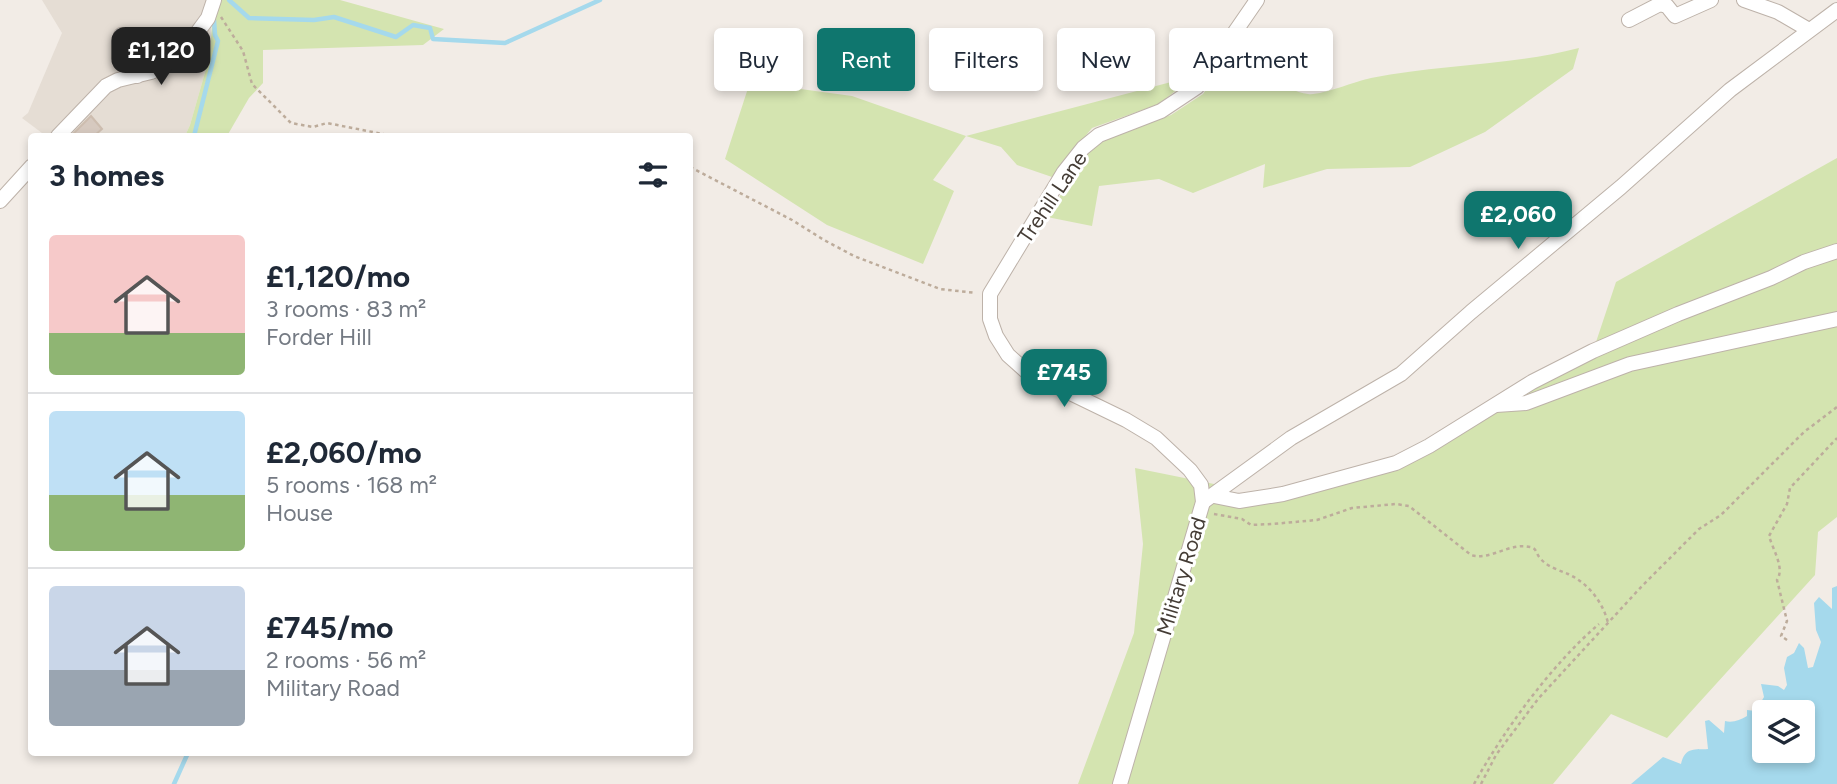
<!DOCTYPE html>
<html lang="en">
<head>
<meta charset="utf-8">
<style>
  :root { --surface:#fff; --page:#f2f2f3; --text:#1f2937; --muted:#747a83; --line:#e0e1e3; --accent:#0f766e }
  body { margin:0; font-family:Figtree,sans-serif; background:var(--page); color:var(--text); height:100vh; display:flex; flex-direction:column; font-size:26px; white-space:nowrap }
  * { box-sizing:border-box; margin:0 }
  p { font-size:23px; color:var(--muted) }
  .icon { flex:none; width:38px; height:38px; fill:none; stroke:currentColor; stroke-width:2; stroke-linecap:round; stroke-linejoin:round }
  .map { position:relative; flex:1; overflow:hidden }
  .details { position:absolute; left:28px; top:133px; width:665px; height:623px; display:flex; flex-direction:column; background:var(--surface); border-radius:7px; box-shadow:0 4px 10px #0003 }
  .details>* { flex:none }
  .guide { position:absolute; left:714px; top:28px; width:665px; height:63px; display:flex; gap:14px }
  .tools { position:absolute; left:1752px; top:700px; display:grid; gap:14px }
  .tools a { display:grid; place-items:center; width:63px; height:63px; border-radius:7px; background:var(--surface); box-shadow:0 4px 10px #0003; font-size:35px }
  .price { position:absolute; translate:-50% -60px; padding:0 16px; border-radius:14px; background:var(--accent); color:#fff; font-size:23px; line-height:46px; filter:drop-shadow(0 2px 4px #0008) }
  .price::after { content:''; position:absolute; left:50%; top:42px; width:21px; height:16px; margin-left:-10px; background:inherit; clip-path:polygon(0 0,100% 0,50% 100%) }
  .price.on { background:#222; color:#fff }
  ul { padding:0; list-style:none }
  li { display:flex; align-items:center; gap:21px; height:175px; padding:0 21px }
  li+li { border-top:2px solid var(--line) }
  li span { display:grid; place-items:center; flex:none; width:196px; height:140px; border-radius:7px; color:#555 }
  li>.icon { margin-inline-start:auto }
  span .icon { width:84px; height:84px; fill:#fffc; stroke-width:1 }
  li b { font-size:30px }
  h2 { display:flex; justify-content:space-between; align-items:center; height:84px; padding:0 21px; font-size:30px }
  .pill { padding:0 24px; border-radius:7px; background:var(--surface); box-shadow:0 4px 10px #0003; font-size:24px; line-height:63px }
  .pill.on { background:var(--accent); color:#fff }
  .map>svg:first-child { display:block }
  .residential { fill:#e5ddd4 }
  .green { fill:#d4e4b0 }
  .water { fill:#a5d9ec }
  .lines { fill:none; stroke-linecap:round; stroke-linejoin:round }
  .stream { stroke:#a5d9ec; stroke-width:4.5 }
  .building { fill:#d6c9bf; stroke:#cdbdaf; stroke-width:2 }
  .minor-casing { stroke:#bdb2a9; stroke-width:16 }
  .path { stroke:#bdac9b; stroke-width:2.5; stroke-dasharray:3.5 3.5; stroke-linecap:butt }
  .minor { stroke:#fff; stroke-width:14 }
  .labels { text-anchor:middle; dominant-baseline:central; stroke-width:6; stroke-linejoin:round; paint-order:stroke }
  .street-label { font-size:21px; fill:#443c35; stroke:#fff }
</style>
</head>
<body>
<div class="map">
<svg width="1837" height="784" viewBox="0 0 1837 784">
  <rect width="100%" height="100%" fill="#f2ece6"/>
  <!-- residential -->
  <path class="residential" d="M42,0H212L210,55L190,125L185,136H46L22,118L28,113L62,33Z"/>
  <!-- green -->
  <g class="green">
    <path d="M222,0H340L444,29L423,45L263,50V83L249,98L227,136H185L190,125L210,55L212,24Z"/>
    <path d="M1579,48L1573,69L1485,132L1410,167L1327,169L1263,188L1265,164L1193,193L1159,179L1099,186L1092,226L1047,217L1086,154L1102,140L1171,115L1203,94L1234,50C1254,64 1284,91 1308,94C1320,96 1356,81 1371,78C1440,64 1510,66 1579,48Z"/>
    <path d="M1194,76L1159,104L1092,128L1052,177L1017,165L1001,147L966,136L933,180L954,191L923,264L827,225L725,159L750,82L852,96L966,136Z"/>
    <path d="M1837,158V517L1818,532L1815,575L1667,738L1611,714L1553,784H1078L1134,633L1143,544L1135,468L1219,485L1240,501L1396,463L1593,351L1616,282Z"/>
  </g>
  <!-- water -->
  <path class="water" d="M1837,586V784H1631L1663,757L1681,764C1685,746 1696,750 1708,749L1705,721L1709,720L1724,733L1725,721C1733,723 1740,720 1747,716V710L1756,711L1762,717L1764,716V751H1802V712H1766L1761,702L1764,697L1761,684L1778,686L1784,690L1787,685L1784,668L1787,657L1794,653L1799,643L1804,648L1808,668L1813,667L1821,642L1816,630L1814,603L1819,597L1832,609V588Z"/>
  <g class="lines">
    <!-- stream -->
    <g class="stream">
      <path d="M229,0L249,18L314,20L334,17L396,37L413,25L430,28L433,39L505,43L600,0"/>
      <path d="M194,136L218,41L215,35L214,20"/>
      <path d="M174,784L187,755L186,752"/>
    </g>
  </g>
  <!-- building -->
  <path class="building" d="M91,116L102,129L94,136H71Z"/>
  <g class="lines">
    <defs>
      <g id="minor">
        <path d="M1744,0L1778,12L1809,30"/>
        <path d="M1629,20L1660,4L1667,6L1675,16L1711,0"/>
        <path d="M121,35L136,60L137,76"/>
        <path d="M58,136L106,86L118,80L151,72L165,66L194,37L208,18L214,0"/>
        <path d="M0,201L32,166"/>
        <path d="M1496,405L1526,403L1630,364L1837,319"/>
        <path d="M1214,496L1239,501L1283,494L1396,463L1429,446L1532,382L1593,351L1678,314L1771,278L1804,262L1837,251"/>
        <path d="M1203,502L1291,438L1401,374L1471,312L1621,187L1730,90L1837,10"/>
        <path d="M1120,784L1203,502L1201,485L1190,470L1156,438L1126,420L1027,372L1008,355L996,336L990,319V294L1064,172L1083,148L1099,135L1161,111L1197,87L1257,0"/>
      </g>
    </defs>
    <!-- minor casing -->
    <use href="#minor" class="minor-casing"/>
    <!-- path -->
    <g class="path">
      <path d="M221,17L243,51L252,84L291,123L313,127L327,123L393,136"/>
      <path d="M690,167L792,220L824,240L854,256L940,289L976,293"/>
      <path d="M1214,514L1242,519L1251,525L1272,524L1317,520L1352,508L1396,504L1409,506L1471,555C1490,561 1510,542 1530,547C1537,548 1536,554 1540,558C1547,567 1559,570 1568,574C1588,583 1603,602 1608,623"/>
      <path d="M1787,640L1781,636L1787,621L1777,580C1785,568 1773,550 1769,536L1787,504L1790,488L1837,438"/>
      <path d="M1474,784C1504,730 1552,664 1599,624"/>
      <path d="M1481,784L1496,755L1538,699L1642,586L1699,529L1721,515L1804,432L1837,407"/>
    </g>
    <!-- minor -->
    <use href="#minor" class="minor"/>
  </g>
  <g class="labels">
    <!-- street labels -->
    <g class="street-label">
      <text transform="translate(1052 197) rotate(-56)">Trehill Lane</text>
      <text transform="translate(1181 576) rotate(-73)">Military Road</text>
    </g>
  </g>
</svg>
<div class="tools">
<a><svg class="icon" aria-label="layers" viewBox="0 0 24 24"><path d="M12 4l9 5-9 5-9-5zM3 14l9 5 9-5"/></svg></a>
</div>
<b class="price on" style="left:161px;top:87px">£1,120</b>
<b class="price" style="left:1518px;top:251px">£2,060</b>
<b class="price" style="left:1064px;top:409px">£745</b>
<div class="guide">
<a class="pill">Buy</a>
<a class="pill on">Rent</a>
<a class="pill">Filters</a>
<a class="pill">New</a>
<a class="pill">Apartment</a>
</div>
<section class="details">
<h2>3 homes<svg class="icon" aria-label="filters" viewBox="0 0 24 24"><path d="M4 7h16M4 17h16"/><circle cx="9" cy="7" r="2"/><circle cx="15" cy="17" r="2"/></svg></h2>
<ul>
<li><span style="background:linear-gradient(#f6c9c9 70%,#8fb573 0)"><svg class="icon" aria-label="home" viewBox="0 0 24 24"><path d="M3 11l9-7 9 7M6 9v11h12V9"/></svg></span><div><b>£1,120/mo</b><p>3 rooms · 83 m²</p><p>Forder Hill</p></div></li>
<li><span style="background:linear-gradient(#bfe0f5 60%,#8fb573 0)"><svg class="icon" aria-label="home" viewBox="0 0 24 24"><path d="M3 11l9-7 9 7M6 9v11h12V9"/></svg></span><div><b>£2,060/mo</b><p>5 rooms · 168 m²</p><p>House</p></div></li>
<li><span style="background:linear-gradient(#c9d6e8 60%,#9aa5b1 0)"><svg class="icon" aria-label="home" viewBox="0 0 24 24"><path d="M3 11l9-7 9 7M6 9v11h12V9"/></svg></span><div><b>£745/mo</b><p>2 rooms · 56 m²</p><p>Military Road</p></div></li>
</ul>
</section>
</div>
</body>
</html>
